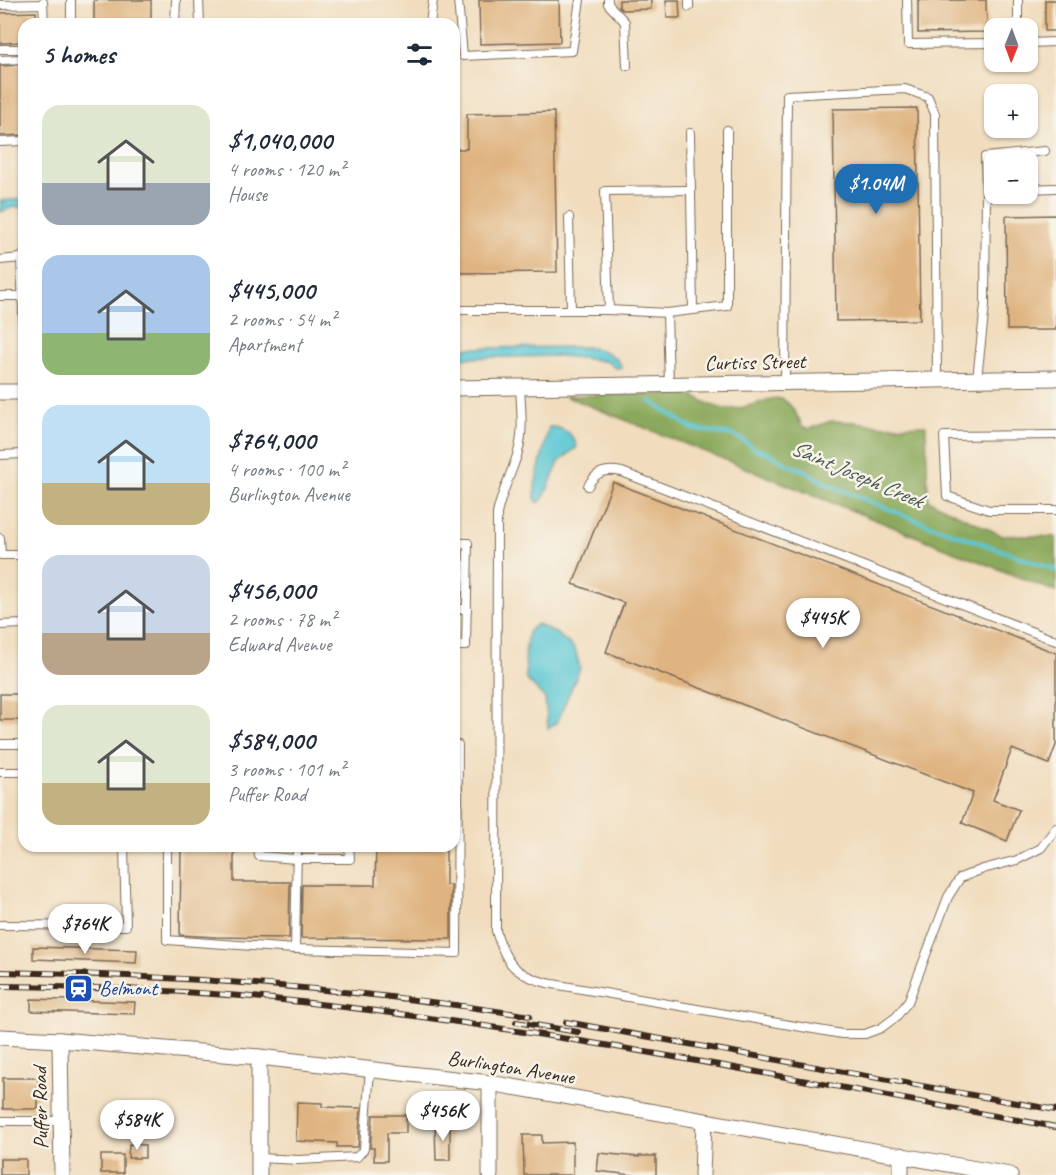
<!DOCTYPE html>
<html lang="en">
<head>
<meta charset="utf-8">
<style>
  :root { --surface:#fff; --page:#f6f6f7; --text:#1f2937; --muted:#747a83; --accent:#1f6fb2 }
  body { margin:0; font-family:Caveat,sans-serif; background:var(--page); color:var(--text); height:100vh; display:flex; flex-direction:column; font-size:22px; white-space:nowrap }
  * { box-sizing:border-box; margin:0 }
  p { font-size:20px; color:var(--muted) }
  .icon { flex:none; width:33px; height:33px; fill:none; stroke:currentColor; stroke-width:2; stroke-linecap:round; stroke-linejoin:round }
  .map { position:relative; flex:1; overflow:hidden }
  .side { position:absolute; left:18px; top:18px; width:442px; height:834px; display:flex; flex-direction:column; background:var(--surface); border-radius:18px; box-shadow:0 2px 4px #0004 }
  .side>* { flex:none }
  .needle { width:39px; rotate:181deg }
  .tools { position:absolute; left:984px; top:18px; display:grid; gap:12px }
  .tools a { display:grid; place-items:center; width:54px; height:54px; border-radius:12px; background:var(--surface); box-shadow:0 2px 4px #0004; font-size:30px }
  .price { position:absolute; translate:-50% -51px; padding:0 14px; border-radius:21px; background:#fff; color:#222; font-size:20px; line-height:39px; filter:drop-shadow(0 2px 3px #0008) }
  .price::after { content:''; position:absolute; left:50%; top:36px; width:18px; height:14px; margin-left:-9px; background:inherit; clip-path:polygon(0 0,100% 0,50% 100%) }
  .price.on { background:var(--accent); color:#fff }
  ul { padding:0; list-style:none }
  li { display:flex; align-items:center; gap:18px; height:150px; padding:0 24px }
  li span { display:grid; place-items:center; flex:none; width:168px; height:120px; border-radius:18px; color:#555 }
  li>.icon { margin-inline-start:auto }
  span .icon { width:72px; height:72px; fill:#fffc; stroke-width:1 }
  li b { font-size:26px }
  h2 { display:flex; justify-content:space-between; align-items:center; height:72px; padding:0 24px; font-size:26px }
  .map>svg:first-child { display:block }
  .forest { fill:#8ba95b; stroke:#636a3c; stroke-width:1.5 }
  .water { fill:#5cc8d4; stroke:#4c7979; stroke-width:1.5 }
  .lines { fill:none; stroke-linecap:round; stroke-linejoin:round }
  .stream { stroke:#5cc8d4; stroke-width:4 }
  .building { fill:#dfb480 }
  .service-casing { stroke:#7b6956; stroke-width:10 }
  .minor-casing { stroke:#7b6956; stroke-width:17 }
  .service { stroke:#fff; stroke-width:8 }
  .minor { stroke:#fff; stroke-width:15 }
  .rail-casing { stroke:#3b2a1e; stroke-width:6 }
  .rail { stroke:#f7f3e8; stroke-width:4; stroke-dasharray:11; stroke-linecap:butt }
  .labels { text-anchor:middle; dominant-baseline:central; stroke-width:5; stroke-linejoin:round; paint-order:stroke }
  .street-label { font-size:21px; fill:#3b2a1e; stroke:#f7f3e8 }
  .transit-label { font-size:21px; fill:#164399; stroke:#f7f3e8; text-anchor:start }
  .water-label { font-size:22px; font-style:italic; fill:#455955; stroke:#f7f3e8 }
</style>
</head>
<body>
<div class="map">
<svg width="1056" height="1175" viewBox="0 0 1056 1175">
  <rect width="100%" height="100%" fill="#f7f3e8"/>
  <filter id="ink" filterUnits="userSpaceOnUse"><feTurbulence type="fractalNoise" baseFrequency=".0167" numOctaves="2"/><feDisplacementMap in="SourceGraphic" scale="12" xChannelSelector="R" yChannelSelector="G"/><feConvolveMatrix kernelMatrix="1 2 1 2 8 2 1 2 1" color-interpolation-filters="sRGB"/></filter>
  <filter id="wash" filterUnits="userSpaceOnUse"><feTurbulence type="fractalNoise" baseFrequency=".008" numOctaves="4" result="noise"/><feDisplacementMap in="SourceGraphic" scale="24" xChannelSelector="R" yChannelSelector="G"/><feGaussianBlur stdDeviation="1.35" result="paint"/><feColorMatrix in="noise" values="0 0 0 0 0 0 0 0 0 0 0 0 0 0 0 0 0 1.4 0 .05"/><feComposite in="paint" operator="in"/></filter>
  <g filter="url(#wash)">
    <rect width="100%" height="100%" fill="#f1ddbe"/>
    <!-- forest -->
    <path class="forest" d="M689,393C703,401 716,410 733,409C770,406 781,378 802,426L809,429L831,421L855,422L885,426L926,425L928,500L1001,535L1056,537V592L565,396Z"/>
    <!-- water -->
    <g class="water">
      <path d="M24,199V207H14L0,212L1,201Z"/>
      <path d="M586,347C600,349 616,353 622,368H615L608,362L591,359L560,356L455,358V348Z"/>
      <path d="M549,427C564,427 573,433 577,447L559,462L544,497L539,503L535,499V485Z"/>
      <path d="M537,624L557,634L575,649L580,668L557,722L548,728L545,698L526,679L525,654L528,632Z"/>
    </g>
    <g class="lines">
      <!-- stream -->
      <path class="stream" d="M650,401L693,429L732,435L743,440L755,449L769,453L788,465L802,469L827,484L908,517L1056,570"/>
    </g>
    <g id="blocks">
      <!-- building -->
      <g class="building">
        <rect x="94" y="0" width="57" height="24"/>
        <path d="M479,0H559L560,42L480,44Z"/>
        <path d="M619,0H651V9L622,10L619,7Z"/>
        <path d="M666,0H679L680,18H667Z"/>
        <path d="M918,0H986L987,32L918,33Z"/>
        <rect x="1045" y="0" width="11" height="31"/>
        <path d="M36,12V24H24V42L0,43V13Z"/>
        <path d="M24,65V135L0,136V66Z"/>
        <path d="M917,108L920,320L836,321L833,109Z"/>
        <path d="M554,112L557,272L454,273V149H467V114Z"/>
        <path d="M1056,215V330H1007L1006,216Z"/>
        <path d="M613,482L1056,653V745L1049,764L1012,749L993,800L1019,810L1007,841L962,823L973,793L606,652L624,603L573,584Z"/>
        <rect x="0" y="694" width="24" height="26"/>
        <path d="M181,846H234V882H290L289,938L216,937L180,935Z"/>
        <path d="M376,846H446V885H451V939L301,938L302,885H375Z"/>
        <path d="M33,947L137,950L136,963L33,959Z"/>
        <path d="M31,999L135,1002L134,1014L31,1011Z"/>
        <rect x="3" y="1078" width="35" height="31"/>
        <path d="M297,1102L322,1103V1107L361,1108L358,1147H337V1143L296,1141Z"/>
        <path d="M373,1115H406V1133H387V1161H374V1148H370Z"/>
        <path d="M450,1124V1160H436L435,1125Z"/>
        <path d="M523,1135H542V1143L573,1142V1175H524Z"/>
        <path d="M129,1144L145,1145V1158H128Z"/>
        <path d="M599,1153L639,1157V1156H656V1175H633L597,1171Z"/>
        <rect x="101" y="1155" width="22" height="18"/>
        <rect x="0" y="1159" width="26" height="16"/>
      </g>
    </g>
  </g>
  <g filter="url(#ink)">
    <use href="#blocks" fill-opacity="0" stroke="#7b6956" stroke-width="1.5"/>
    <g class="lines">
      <defs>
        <g id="service">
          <path d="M71,0V24"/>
          <path d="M199,0L200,24"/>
          <path d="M458,0L463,56L572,51L580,0"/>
          <path d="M608,0V4L625,22L627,66"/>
          <path d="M689,0V7"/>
          <path d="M907,0L908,44L994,43"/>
          <path d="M1018,0V28"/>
          <path d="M43,2L44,24"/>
          <path d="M0,5L43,4"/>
          <path d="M175,24L176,0"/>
          <path d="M430,24L433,0"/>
          <path d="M1028,43L1056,42"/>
          <path d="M0,49H24"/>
          <path d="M0,60L24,59"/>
          <path d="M690,133L693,310"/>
          <path d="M0,142L24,141"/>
          <path d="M1028,189L1055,188"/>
          <path d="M986,190L985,157L1045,151"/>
          <path d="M569,217L571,310"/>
          <path d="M24,254L21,258L24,339"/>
          <path d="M0,260L21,258"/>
          <path d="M0,296H22"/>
          <path d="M454,310H609L605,191L691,190"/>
          <path d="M609,310L667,313"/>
          <path d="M977,379L985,305L986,190H994"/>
          <path d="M785,382L787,95L905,89L928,97L935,114L937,380"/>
          <path d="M669,384L667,313L727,306V130"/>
          <path d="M520,387C521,408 524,432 518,452C512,473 501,493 497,514L496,931C506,964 514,974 547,983L842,1034H865L881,1028L896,1017L908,1002L948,897L960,878L983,869L1017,860L1041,848L1056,828"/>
          <path d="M1056,435L944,436L947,496L989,510H1056"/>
          <path d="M0,455L24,454"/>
          <path d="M588,486C596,471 606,469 622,472L1056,641"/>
          <path d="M0,538L1,555H24"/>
          <path d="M454,543H468L466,646H454"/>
          <path d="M454,574H467"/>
          <path d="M454,609H467"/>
          <path d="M0,625L24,624"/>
          <path d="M0,744H24"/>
          <path d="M0,772H24"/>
          <path d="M167,846V940L295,949L457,953L458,745H454"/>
          <path d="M258,846L259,856L296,859H350L349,846"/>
          <path d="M0,925L126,926L124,846"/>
          <path d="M295,949L297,846"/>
          <path d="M0,1121H61"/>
          <path d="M259,1158L299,1160L357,1157L364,1149L370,1069"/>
        </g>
        <g id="minor">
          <path d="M454,388L1056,378"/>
          <path d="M0,392H24"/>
          <path d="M0,1037L60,1040L259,1057L490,1083L1010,1175"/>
          <path d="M60,1040L62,1175"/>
          <path d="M259,1175V1057"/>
          <path d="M490,1175V1083"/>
          <path d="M702,1175L704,1121"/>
          <path d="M901,1175V1155"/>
        </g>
      </defs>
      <!-- service casing -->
      <use href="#service" class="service-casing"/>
      <!-- minor casing -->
      <use href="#minor" class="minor-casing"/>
      <!-- service -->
      <use href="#service" class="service"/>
      <!-- minor -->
      <use href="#minor" class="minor"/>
      <defs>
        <g id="rail">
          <path d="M0,972C178,975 354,988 530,1016"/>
          <path d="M0,986C91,987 183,990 273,999C536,1026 796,1080 1056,1127"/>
          <path d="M516,1022L578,1032"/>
          <path d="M566,1022L1056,1110"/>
        </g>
      </defs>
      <!-- rail casing -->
      <use href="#rail" class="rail-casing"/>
      <!-- rail -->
      <use href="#rail" class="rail"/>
    </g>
  </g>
  <!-- icons -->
  <defs>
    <symbol id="station-square" viewBox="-11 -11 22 22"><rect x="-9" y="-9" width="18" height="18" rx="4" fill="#1a4fb4" stroke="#f7f3e8"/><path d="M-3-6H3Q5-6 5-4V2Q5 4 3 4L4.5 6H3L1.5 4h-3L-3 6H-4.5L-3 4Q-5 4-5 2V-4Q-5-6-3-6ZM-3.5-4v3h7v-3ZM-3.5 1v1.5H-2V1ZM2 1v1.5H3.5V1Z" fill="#fff"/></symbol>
  </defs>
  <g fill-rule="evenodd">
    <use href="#station-square" x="62" y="972" width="33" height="33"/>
  </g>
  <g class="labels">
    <!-- street labels -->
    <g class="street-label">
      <text transform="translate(755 362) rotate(-1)">Curtiss Street</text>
      <text transform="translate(511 1067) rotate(9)">Burlington Avenue</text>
      <text transform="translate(40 1108) rotate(-91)">Puffer Road</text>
    </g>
    <!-- transit labels -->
    <g class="transit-label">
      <text x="99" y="988">Belmont</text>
    </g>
    <!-- water labels -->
    <g class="water-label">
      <text transform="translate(857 474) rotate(23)">Saint Joseph Creek</text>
    </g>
  </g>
</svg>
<div class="tools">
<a><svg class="needle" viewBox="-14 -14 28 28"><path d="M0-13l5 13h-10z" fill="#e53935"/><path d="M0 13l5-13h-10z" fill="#747a83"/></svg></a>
<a>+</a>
<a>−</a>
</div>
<b class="price on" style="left:876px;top:215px">$1.04M</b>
<b class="price" style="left:823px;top:649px">$445K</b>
<b class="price" style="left:85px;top:955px">$764K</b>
<b class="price" style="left:443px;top:1142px">$456K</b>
<b class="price" style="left:137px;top:1151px">$584K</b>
<section class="side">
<h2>5 homes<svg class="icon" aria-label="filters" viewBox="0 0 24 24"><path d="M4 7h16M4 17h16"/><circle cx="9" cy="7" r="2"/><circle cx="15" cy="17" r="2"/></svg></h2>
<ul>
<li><span style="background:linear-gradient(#dfe7d0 65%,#9aa5b1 0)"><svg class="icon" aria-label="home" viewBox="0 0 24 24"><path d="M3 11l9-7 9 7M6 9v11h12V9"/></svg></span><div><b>$1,040,000</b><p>4 rooms · 120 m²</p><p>House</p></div></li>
<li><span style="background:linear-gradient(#a9c7e8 65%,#8fb573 0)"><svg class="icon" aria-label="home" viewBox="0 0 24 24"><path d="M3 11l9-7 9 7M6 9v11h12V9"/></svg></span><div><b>$445,000</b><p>2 rooms · 54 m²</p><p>Apartment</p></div></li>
<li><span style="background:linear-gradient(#bfe0f5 65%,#c2b280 0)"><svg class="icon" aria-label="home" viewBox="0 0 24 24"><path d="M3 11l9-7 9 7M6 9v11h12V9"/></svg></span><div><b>$764,000</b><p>4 rooms · 100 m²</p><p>Burlington Avenue</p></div></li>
<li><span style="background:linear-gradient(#c9d6e8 65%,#b9a48a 0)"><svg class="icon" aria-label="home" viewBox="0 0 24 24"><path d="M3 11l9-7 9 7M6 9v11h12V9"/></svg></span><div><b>$456,000</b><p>2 rooms · 78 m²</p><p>Edward Avenue</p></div></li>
<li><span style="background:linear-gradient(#dfe7d0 65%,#c2b280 0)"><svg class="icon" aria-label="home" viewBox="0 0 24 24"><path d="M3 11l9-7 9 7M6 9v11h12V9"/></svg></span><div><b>$584,000</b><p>3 rooms · 101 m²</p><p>Puffer Road</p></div></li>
</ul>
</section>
</div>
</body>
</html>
